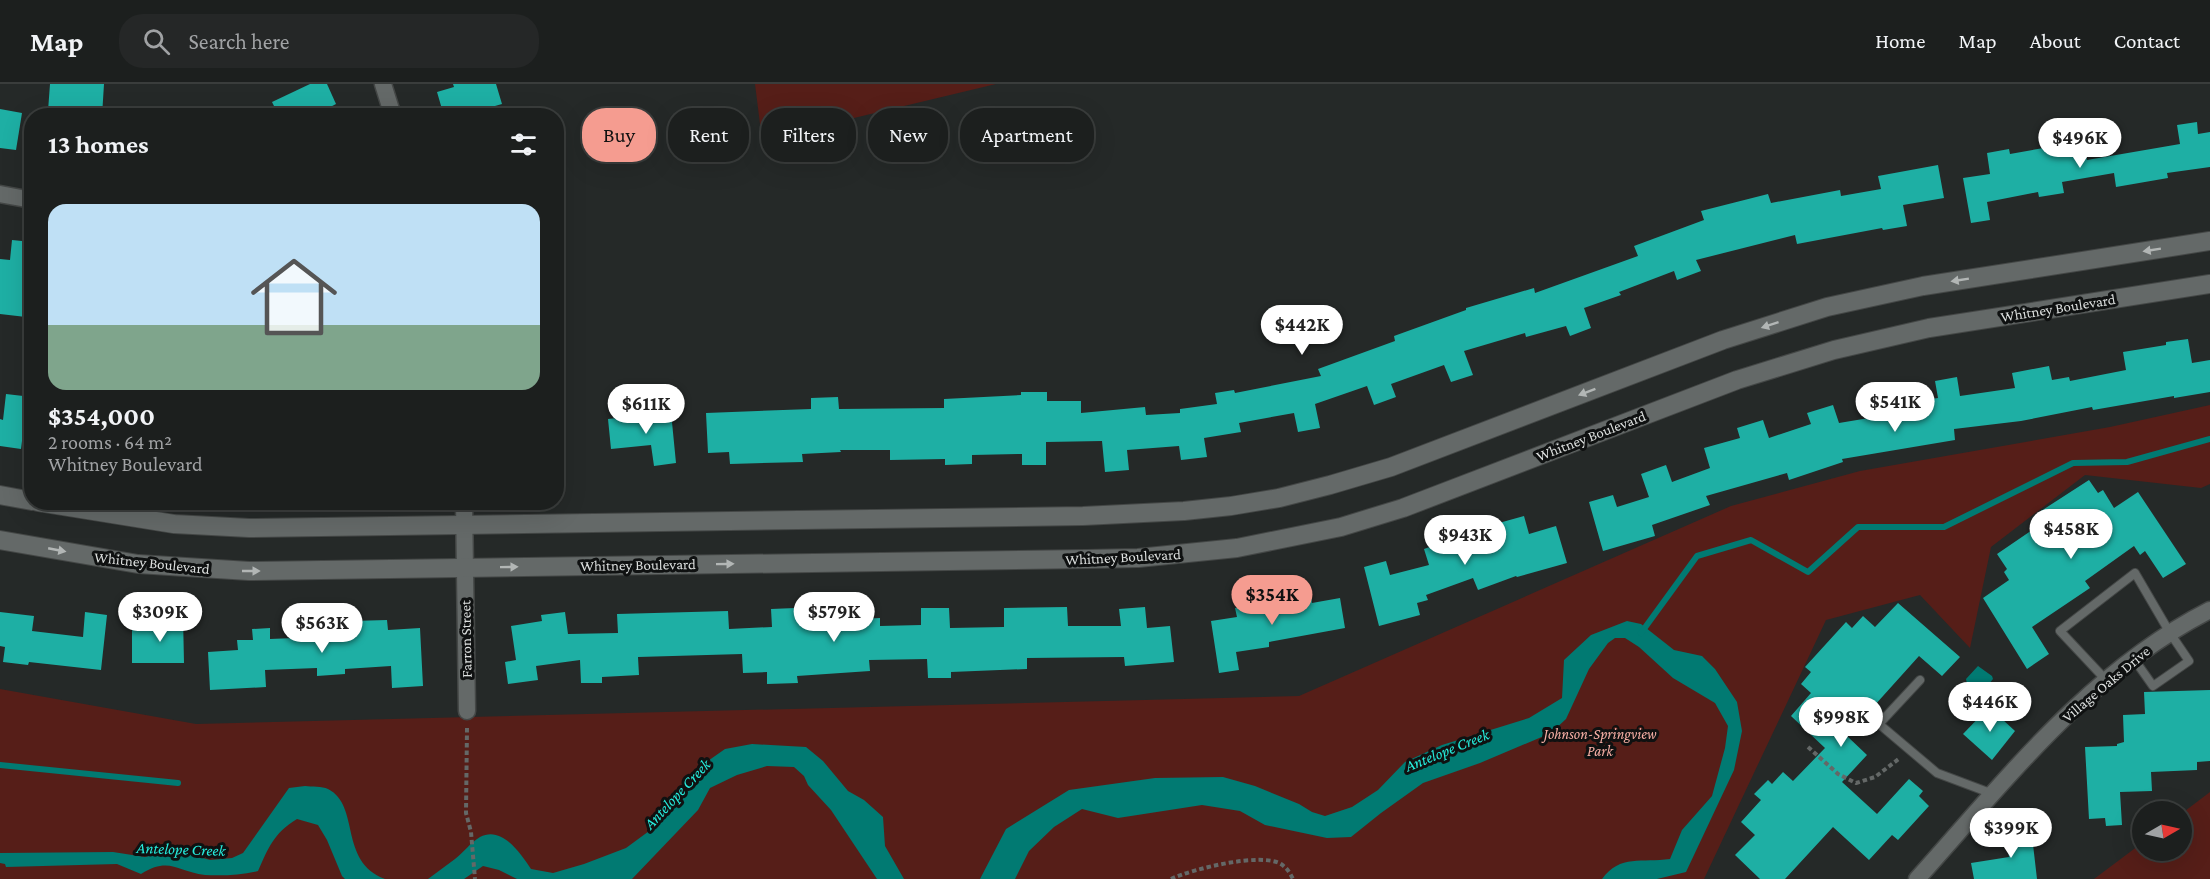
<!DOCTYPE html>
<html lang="en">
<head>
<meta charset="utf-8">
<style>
  :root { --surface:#1c1f1e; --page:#252727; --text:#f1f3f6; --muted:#a0a2a4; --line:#3a3d3c; --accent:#f59c90 }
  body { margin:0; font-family:"Crimson Pro",serif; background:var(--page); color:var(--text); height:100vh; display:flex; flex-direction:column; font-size:22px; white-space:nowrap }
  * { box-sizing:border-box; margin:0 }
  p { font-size:20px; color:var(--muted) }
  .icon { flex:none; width:33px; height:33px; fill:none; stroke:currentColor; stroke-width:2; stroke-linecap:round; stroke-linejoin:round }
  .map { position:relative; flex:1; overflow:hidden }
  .panel { position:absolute; left:24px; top:24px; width:540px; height:402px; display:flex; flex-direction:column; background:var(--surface); border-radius:24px; box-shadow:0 6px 24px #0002,0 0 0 2px var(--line) }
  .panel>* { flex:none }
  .guide { position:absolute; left:582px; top:24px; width:570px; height:54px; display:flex; gap:12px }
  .needle { width:39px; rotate:81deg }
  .controls { position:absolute; left:2132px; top:717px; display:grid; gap:12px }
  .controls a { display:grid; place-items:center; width:60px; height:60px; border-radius:50%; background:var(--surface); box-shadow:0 6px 24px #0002,0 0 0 2px var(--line); font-size:30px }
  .price { position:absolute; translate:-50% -51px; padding:0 14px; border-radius:21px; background:#fff; color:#222; font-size:20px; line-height:39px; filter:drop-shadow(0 2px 3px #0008) }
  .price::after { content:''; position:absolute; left:50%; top:36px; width:18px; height:14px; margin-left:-9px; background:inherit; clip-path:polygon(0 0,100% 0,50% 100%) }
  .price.on { background:var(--accent); color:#111 }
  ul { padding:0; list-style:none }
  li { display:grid; align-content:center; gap:12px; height:318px; padding:0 24px }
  li span { display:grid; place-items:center; height:186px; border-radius:18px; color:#555 }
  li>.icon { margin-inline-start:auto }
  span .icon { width:108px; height:108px; fill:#fffc; stroke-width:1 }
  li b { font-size:26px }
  h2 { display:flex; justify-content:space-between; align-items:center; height:72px; padding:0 24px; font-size:26px }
  .chip { padding:0 21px; border-radius:24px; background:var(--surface); box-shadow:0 6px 24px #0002,0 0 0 2px var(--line); font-size:21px; line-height:54px }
  .chip.on { background:var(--accent); color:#111 }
  header { display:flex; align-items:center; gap:36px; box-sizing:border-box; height:84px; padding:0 30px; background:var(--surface); border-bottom:2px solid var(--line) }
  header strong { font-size:28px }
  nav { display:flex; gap:33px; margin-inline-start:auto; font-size:21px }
  .search { width:420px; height:54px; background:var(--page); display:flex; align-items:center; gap:15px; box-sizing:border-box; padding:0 21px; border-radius:24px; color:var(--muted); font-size:22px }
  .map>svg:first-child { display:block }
  .green { fill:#561e18 }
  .water { fill:#017a72 }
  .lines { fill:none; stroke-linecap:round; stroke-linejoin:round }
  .stream { stroke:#017a72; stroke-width:6 }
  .building { fill:#1eafa4 }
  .service-casing { stroke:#444746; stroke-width:10 }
  .minor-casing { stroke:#444746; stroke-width:19 }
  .tertiary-casing { stroke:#444746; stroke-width:20 }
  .path { stroke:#646867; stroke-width:4; stroke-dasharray:4.5 3; stroke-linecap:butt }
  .service { stroke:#646968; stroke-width:8 }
  .minor { stroke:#646968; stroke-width:16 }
  .tertiary { stroke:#646968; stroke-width:18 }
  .oneway { fill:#b2b6b5 }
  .labels { text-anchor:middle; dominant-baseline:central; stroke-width:6; stroke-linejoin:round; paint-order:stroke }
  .street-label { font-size:15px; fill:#dcdfde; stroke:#0f1111 }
  .park-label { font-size:15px; font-style:italic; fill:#f6aea4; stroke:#0f1111 }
  .water-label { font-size:16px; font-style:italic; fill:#26ecdd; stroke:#0f1111 }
</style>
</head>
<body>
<header>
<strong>Map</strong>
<div class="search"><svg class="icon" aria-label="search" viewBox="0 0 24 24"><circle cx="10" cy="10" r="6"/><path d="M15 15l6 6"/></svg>Search here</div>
<nav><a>Home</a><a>Map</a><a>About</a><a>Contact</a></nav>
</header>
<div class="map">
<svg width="2210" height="795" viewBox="0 0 2210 795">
  <rect width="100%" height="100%" fill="#252928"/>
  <!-- green -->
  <g class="green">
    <path d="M755,0H996L762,56Z"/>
    <path d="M2210,321V400L2201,404L2085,391L1991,463L1970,564L1920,511L1826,536L1704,795H0V605L196,640L1299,612L1731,422L1860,387L2110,343Z"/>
    <path d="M2210,708V795H2094L2142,759V766H2181V730Z"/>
  </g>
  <!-- water -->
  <g class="water">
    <path d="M1627,537L1641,540L1674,566L1702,572L1715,585L1737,618L1742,647L1734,686L1686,788L1657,795H1602C1620,770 1642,779 1670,775L1682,746L1712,712L1725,664L1728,642L1715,619L1673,594L1639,563L1625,554H1615L1608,559L1589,585L1566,635L1551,649L1480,679L1423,699L1381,729L1351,753L1327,754L1265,741L1240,727L1202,721L1118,734L1082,725L1054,743L1029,767L1015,795H980L1006,745L1069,706L1155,694L1223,693L1255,702L1299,720L1312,728L1325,732L1352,723L1378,706L1405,678L1442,661L1529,634L1562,614L1564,576L1591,551Z"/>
    <path d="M1978,582L1992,592L1993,595L1970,622H1967L1958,611L1967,600L1966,595Z"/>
    <path d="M752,660L806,663L823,677L848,707L864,716L883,733L885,762L904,795H877L831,726L808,701L804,692L794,683L767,682L737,691L710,704L698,726L632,795H517L499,786L483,782L464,795H428C437,788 446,782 455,775C463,769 471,758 480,753C502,741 521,770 531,785L553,789L584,780L626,764L660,739L682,716L705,679L725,665Z"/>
    <path d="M305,702C312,703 322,702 328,705C361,722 338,777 385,795H345L342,792L327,756L318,741L297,735C273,750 269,763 258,787C242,791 222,792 205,791C177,788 170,772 141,790L117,780L6,783L5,780L0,779V769L113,768L145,773L153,771L160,767L185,769L210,776L232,774L243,769L289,704Z"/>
  </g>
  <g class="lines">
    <!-- stream -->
    <g class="stream">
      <path d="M1641,549L1697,472L1751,456L1808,488L1858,443H1944L2073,379L2127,378L2210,355"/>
      <path d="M0,681L178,699"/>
    </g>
  </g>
  <!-- building -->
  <g class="building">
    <path d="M50,0H104L102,32H77L78,29L48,27Z"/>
    <path d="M310,0H327L336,20L313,32H279L272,18Z"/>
    <path d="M453,0H496L502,20L460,32H444L437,8L454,3Z"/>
    <path d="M0,25L22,29L16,66L0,64Z"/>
    <path d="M2197,38L2198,50L2210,48V83L2167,89L2168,94L2116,103L2114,89L2062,98L2064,109L2039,113L2038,108L1987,118L1990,136L1971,139L1963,94L1990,90L1987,69L2009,65L2010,70L2083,57L2087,76L2180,60L2177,41Z"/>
    <path d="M1938,81L1944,114L1903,121L1907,142L1883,146L1882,144L1797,160L1795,151L1696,176L1701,187L1677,196L1674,187L1619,208L1621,211L1584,224L1591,244L1570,252L1566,242L1526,253L1525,249L1464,267L1473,291L1451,298L1444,281L1391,300L1396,313L1374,321L1367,302L1315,320L1320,344L1298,348L1294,329L1239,339L1241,348L1204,354L1207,373L1181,376L1179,362L1127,366L1129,386L1105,388L1102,357L1046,358V381H1022V370L972,371V380L945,381V375L890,376V366H840L841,368L802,370L803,378L730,380L729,368L708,369L706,329L811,325V314L838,313L839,325L944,324V315L1021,311V308H1047V317H1081V329L1145,323L1146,331L1180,329V325L1217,320L1215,309L1234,306L1235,309L1321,292L1318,285L1395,257L1394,252L1466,226V224L1534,204L1535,209L1638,172L1634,162L1704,136L1701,127L1768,110L1771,119L1840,106L1841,112L1881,105L1878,92Z"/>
    <path d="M12,156L32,158V190L26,233L0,230V175L10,176Z"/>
    <path d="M2188,255L2192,279L2210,276V308L2174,314V312L2093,326L2092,323L2021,337L1954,345L1955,356L1842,375L1843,378L1789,396L1787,389L1706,412L1710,421L1652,441L1655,452L1603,467L1589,418L1613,411L1617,423L1649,413L1641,390L1666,381L1672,398L1710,384L1704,364L1740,354L1737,344L1763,336L1769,354L1811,340L1807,329L1833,321L1839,339L1899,329L1897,320L1938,314L1935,297L1957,293L1960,312L2015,304L2012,289L2049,282L2052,296L2069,293L2070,297L2126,286L2123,268L2166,261V258Z"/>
    <path d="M6,310L32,313V350L23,349L21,365L0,362V335L3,336Z"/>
    <path d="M671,328L676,379L654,382L651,361L611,365L608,335Z"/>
    <path d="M2089,396L2098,409L2103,406L2114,424L2138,408L2186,480L2163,494L2145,467L2140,471L2134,462L2085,497L2090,504L2032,543L2049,570L2027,585L1983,514L2009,496L2004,488L2007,485L1997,470L2047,436L2041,427Z"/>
    <path d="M1524,432L1529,450L1556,442L1567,479L1517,493L1516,492L1478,506L1473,494L1426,511L1428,516L1417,519L1420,531L1379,542L1364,483L1386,477L1390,491L1429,481L1424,465L1488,442Z"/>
    <path d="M1311,510L1312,519L1340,514L1345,544L1269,558V563L1236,568L1239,586L1219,589L1211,537L1237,533L1235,524Z"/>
    <path d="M1898,519L1960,573L1942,592L1919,572L1847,652L1867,671L1842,698L1877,730L1909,695L1923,707L1919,712L1929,722L1898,756L1892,751L1869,776L1833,743L1785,795H1760L1735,771L1755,751L1741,738L1761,716L1754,710L1768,696L1772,700L1783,688L1793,697L1825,664L1791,632L1811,609L1801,600L1811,588L1805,583L1846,538L1852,544L1863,532L1875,543Z"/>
    <path d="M1067,523L1068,542H1121L1119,525L1145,523L1147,544L1170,542L1174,578L1125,582L1124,573L1027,574V585L951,588V594H928L927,575L869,576L870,587L797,592L798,599L767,600V588L743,589L742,570L638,573L639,591L602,593V599H581L580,576L536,582L538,596L508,600L505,578L516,576L511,542L542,537L541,531L565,528L568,550L618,549L617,530L728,527L729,545L772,543L771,525L795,524V531L836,528L837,536L880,534V542L921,541V524H949L950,544L1004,543V524Z"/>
    <path d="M0,528L34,532L32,547L83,553L85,528L107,531L101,586L29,578L28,581L3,578L5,563L0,562Z"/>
    <path d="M183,532L184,579H132V544H160V533Z"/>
    <path d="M387,536L388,546L420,544L423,602L392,604L391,582L345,585V590L317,592V584L265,586L266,603L210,606L208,568L238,566L237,556H253L252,545L270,544V555L318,553L317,538Z"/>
    <path d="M2210,606V677L2197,678V686L2151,688L2152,707L2120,708L2122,741L2106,742L2105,734L2089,735L2085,663L2117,662V660L2124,658L2123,631L2145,630L2144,608Z"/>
    <path d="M1989,623L2015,647L1992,676L1963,650Z"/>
    <path d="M2031,743L2037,795H1974L1971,779L2009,773L2005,747Z"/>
  </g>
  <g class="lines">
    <defs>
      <g id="service">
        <path d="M1920,596L1879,640L1937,689L1993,710"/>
        <path d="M2106,596L2060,547L2135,489L2170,549L2189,577L2153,602L2134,575"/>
      </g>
      <g id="minor">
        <path d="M383,0L393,32"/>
        <path d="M0,110L32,116"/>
        <path d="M464,418L467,627"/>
        <path d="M1917,795C2005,697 2090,587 2210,526"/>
      </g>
      <g id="tertiary">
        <path d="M0,411L32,417"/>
        <path d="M38,418L174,440L249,444L1083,432L1184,427L1231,422L1279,414L1330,401L1391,383L1723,256L1827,223L1923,202L2210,157"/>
        <path d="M0,456L138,480L249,487L1086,475L1138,474L1237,464L1341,443L1403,424L1737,296L1834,266L1929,244L2210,200"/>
      </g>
    </defs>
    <!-- service casing -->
    <use href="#service" class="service-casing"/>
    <!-- minor casing -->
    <use href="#minor" class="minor-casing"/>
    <!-- tertiary casing -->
    <use href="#tertiary" class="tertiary-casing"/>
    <!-- path -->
    <g class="path">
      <path d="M467,644L466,729L471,748L475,795"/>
      <path d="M1808,663L1838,690L1856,699L1875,693L1900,674"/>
      <path d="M1171,795C1192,785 1261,768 1281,780C1287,784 1290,789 1293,795"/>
    </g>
    <!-- service -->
    <use href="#service" class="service"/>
    <!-- minor -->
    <use href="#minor" class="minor"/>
    <!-- tertiary -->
    <use href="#tertiary" class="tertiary"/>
  </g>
  <!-- one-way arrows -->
  <defs><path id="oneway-solid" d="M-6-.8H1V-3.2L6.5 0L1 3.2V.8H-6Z" transform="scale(1.5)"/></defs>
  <g class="oneway">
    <use href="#oneway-solid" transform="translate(2152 166) rotate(171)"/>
    <use href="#oneway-solid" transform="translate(1960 196) rotate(171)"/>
    <use href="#oneway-solid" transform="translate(1770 241) rotate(162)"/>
    <use href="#oneway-solid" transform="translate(1587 308) rotate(159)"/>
    <use href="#oneway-solid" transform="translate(57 466) rotate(11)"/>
    <use href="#oneway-solid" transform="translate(725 480) rotate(-1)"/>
    <use href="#oneway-solid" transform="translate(509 483) rotate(-1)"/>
    <use href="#oneway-solid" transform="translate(251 487)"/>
  </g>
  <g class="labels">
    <!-- street labels -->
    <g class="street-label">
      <text transform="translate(2058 224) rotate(-9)">Whitney Boulevard</text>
      <text transform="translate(1591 352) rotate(-21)">Whitney Boulevard</text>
      <text transform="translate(1123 473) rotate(-3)">Whitney Boulevard</text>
      <text transform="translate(152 479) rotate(6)">Whitney Boulevard</text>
      <text transform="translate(638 481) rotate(-1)">Whitney Boulevard</text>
      <text transform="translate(466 555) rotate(-91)">Farron Street</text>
      <text transform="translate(2106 600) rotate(-40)">Village Oaks Drive</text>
    </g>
    <!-- park labels -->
    <g class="park-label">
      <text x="1600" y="650">Johnson-Springview<tspan x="1600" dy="17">Park</tspan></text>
    </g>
    <!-- water labels -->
    <g class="water-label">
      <text transform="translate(1447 666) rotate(-22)">Antelope Creek</text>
      <text transform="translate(677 710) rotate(-47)">Antelope Creek</text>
      <text transform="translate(181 765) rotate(2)">Antelope Creek</text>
    </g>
  </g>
</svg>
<div class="controls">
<a><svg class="needle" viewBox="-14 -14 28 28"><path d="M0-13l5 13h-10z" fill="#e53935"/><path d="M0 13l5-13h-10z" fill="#a0a2a4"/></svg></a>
</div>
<b class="price" style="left:2080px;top:85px">$496K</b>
<b class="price" style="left:1302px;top:272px">$442K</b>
<b class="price" style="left:1895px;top:349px">$541K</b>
<b class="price" style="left:646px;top:351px">$611K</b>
<b class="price" style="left:2071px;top:476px">$458K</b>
<b class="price" style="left:1465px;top:482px">$943K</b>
<b class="price on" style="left:1272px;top:542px">$354K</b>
<b class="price" style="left:160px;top:559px">$309K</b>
<b class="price" style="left:834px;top:559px">$579K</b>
<b class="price" style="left:322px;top:570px">$563K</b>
<b class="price" style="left:1990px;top:649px">$446K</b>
<b class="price" style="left:1841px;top:664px">$998K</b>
<b class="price" style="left:2011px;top:775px">$399K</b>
<div class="guide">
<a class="chip on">Buy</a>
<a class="chip">Rent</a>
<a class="chip">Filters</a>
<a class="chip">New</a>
<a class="chip">Apartment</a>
</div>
<section class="panel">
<h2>13 homes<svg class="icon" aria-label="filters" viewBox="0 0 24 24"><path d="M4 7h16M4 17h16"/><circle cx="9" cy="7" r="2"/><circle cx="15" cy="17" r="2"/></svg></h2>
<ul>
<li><span style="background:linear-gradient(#bfe0f5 65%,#7fa58c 0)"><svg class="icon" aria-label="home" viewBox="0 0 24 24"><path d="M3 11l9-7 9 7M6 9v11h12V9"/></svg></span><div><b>$354,000</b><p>2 rooms · 64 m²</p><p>Whitney Boulevard</p></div></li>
</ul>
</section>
</div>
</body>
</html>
